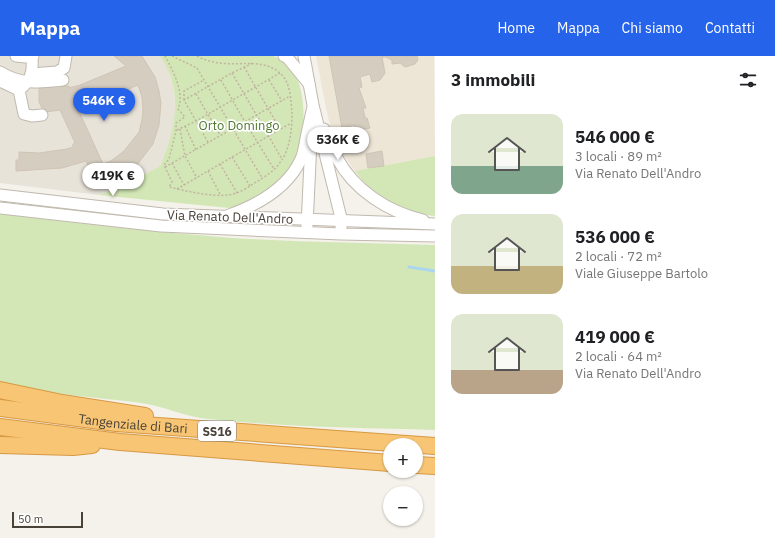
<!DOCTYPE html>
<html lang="it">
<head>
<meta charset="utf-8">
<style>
  :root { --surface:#fff; --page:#f6f6f6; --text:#202124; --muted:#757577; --accent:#2563eb }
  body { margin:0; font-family:"IBM Plex Sans",sans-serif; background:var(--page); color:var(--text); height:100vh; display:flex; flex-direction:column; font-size:15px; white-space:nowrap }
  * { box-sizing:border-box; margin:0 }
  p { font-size:13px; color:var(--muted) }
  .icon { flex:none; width:22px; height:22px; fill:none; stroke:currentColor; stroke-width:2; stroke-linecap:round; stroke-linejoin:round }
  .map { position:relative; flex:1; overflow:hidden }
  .sheet { display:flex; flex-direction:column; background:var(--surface); width:340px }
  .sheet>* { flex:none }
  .controls { position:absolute; left:383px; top:382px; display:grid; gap:8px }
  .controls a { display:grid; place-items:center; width:40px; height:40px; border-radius:50%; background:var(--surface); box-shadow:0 1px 3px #0004; font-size:20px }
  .scale { position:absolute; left:12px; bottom:10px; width:71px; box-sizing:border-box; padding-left:4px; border:2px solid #494239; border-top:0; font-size:11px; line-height:14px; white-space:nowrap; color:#494239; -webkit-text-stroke:3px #fff; paint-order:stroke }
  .price { position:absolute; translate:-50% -34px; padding:0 9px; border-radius:14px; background:#fff; color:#222; font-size:13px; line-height:26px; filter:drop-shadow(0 1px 2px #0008) }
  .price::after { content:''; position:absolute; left:50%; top:24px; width:12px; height:9px; margin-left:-6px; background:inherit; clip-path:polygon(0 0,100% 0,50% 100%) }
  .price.current { background:var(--accent); color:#fff }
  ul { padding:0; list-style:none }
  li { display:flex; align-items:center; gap:12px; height:100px; padding:0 16px }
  li span { display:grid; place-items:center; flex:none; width:112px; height:80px; border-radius:12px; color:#555 }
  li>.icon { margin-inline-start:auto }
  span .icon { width:48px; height:48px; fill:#fffc; stroke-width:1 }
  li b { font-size:17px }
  h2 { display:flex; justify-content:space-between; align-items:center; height:48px; padding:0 16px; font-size:17px }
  header { display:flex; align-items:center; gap:24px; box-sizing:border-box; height:56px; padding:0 20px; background:var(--accent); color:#fff }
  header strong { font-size:19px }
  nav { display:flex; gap:22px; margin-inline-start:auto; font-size:14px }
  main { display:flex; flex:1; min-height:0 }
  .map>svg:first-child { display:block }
  .residential { fill:#e8e3d9 }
  .education { fill:#ede5d6 }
  .green { fill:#d3e7b6 }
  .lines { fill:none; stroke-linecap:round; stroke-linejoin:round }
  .stream { stroke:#abd6ee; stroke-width:3 }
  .building { fill:#d6cdc1; stroke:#d0c4b4; fill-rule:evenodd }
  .minor-casing { stroke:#c0b9ae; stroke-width:13 }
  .highway-casing { stroke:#d79943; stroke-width:18 }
  .path { stroke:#c1b4a0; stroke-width:1.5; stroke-dasharray:2 2; stroke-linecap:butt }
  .minor { stroke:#fff; stroke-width:11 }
  .highway { stroke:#f7c574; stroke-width:16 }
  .labels { text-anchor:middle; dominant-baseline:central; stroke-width:3.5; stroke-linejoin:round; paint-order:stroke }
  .shield { fill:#fff; stroke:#807b74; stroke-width:1 }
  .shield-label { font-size:12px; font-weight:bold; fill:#494239 }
  .park-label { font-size:13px; fill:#4e792e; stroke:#fff }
  .street-label { font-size:13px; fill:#494239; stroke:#fff }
</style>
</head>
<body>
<header>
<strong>Mappa</strong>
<nav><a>Home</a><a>Mappa</a><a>Chi siamo</a><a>Contatti</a></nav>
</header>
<main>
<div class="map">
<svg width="435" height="482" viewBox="0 0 435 482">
  <rect width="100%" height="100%" fill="#f5f1eb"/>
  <!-- residential -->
  <path class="residential" d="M0,0H160L167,10L173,29L175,44V62L173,76L160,110L124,130L99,139L0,127Z"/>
  <!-- education -->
  <path class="education" d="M316,0H434L435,100L355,115L341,95L330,69L326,52Z"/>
  <!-- green -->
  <g class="green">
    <path d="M160,0H274C283,5 292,12 296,21C306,40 305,74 299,94C297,99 294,103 292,108C292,108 290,113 290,113C284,123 255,145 244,149C239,150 234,151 229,152L99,139L124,130L160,110C176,73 184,35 160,0Z"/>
    <path d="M435,100V160C414,158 388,147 372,133C365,128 360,121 355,115Z"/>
    <path d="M0,158C77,167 154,176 232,182C300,186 367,187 435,189V374C360,372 283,371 208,363C185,361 164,350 141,347C94,341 47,338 0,328Z"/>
  </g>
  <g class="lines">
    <!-- stream -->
    <path class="stream" d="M409,211L435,215"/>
  </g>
  <!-- building -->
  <g class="building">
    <path d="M114,0H142L155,21L159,35L161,47L159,69L153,88L137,109L128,117L114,124L97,130L86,105L62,112L16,115V104H19V96L39,97L67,93L73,91V88L75,87L60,54L46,56L45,52H42L39,46V32L61,29L62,31L69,30V32L80,29L126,10ZM138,29L142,41L143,54L142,64L139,76L124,95L111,105L103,108L78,53L94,48Z"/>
    <path d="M329,0H417L418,4L415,8L405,11L400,7L392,8V4L386,1H382L385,17L380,24L372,26L370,18L360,21L362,31L359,32L366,52H363L365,62H367L370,72L356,75L355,69L342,72Z"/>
    <path d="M382,95L384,110L368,112L366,98Z"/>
  </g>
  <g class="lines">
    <defs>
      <g id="minor">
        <path d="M16,0L26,1L33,0"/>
        <path d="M284,0L287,1L309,28"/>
        <path d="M304,0L313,49L342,166L341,171"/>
        <path d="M0,16C24,30 37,26 63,24"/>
        <path d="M31,18L57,16L64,12L66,0"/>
        <path d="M0,25L19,34C32,24 33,16 32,0"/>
        <path d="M19,34L24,58L32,60L42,59"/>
        <path d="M324,73C328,83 332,93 337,102C354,134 388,156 423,164"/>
        <path d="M0,139L163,158L435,168"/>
        <path d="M0,152L161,170L341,178L435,180"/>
        <path d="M229,159C257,149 288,132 301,103C303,99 304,93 305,88C307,76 310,64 313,51"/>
        <path d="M307,170L311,85"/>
      </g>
      <g id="highway">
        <path d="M0,334L62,347L145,360"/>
        <path id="s1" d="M0,352L116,367L435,390"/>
        <path d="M0,371L120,386L390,407"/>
        <path d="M0,389L73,391L92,389"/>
        <path d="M416,409L435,410"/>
      </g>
    </defs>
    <!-- minor casing -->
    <use href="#minor" class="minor-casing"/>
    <!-- highway casing -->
    <use href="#highway" class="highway-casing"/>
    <!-- path -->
    <g class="path">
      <path d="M165,0C173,15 185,37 178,53L185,61L176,67V75L169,103L164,109L172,126L169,131C186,135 211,141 228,139C237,138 246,133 253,128C263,122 275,115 281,105C290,93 292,73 292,58C291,46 291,27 281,18C264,2 241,10 220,7C212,6 204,4 197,0"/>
      <path d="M172,0L197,12L262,122"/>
      <path d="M244,11L280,73"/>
      <path d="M232,17L282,103"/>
      <path d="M221,24L245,66L274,113"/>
      <path d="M269,24L282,45"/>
      <path d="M196,38L220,79"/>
      <path d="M184,44V35L204,24"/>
      <path d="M185,70L196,94"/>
      <path d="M180,73L185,100L197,122"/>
      <path d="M177,74L196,65L280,17"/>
      <path d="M208,86L184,44L232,17L253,7"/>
      <path d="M232,101L250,130"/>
      <path d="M172,107L184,129"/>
      <path d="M220,108L237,137"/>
      <path d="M165,111L290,40"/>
      <path d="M208,115L220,138"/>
      <path d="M177,133L291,67"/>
    </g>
    <!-- minor -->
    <use href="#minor" class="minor"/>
    <!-- highway -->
    <use href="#highway" class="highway"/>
  </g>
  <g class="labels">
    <!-- shield labels -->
    <rect class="shield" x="198" y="365" width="38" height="20" rx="3"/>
    <g class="shield-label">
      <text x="217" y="375">SS16</text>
    </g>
    <!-- park labels -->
    <g class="park-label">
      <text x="239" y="69">Orto Domingo</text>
    </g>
    <!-- street labels -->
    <g class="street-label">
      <text transform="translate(230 161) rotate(2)">Via Renato Dell'Andro</text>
      <text stroke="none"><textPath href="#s1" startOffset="134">Tangenziale di Bari</textPath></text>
    </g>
  </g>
</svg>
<div class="controls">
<a>+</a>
<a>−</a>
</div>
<div class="scale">50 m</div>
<b class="price current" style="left:104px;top:66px">546K €</b>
<b class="price" style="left:338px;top:105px">536K €</b>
<b class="price" style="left:113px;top:141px">419K €</b>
</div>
<section class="sheet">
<h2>3 immobili<svg class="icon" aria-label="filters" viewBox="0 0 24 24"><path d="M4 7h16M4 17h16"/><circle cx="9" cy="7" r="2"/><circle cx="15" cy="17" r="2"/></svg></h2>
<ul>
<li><span style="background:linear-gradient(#dfe7d0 65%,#7fa58c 0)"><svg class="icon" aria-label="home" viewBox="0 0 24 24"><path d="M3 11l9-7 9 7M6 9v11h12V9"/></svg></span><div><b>546 000 €</b><p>3 locali · 89 m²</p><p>Via Renato Dell'Andro</p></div></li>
<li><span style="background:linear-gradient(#dfe7d0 65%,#c2b280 0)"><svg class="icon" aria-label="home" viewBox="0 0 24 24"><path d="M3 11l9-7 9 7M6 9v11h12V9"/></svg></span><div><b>536 000 €</b><p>2 locali · 72 m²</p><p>Viale Giuseppe Bartolo</p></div></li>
<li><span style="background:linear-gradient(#dfe7d0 70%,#b9a48a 0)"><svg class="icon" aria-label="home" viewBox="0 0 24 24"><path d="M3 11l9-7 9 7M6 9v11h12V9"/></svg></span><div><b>419 000 €</b><p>2 locali · 64 m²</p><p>Via Renato Dell'Andro</p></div></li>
</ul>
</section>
</main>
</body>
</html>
